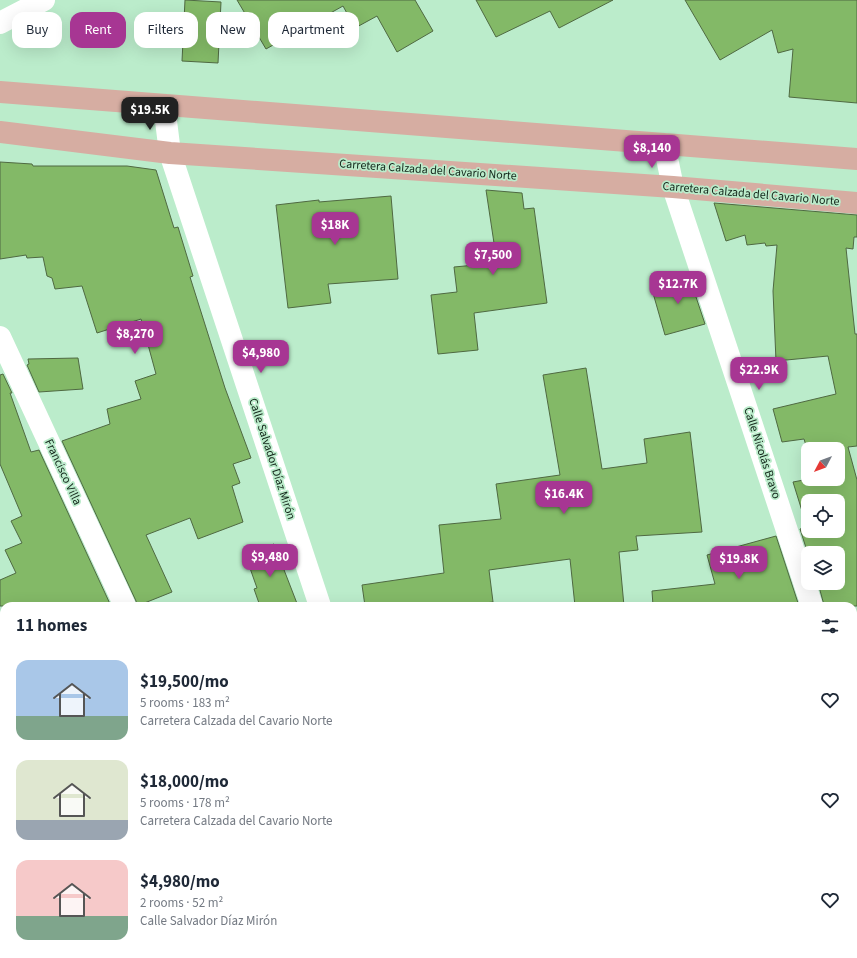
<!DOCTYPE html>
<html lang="en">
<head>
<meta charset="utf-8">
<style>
  :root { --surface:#fff; --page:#f6f6f7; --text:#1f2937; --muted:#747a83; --accent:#a73693 }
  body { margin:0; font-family:"Source Sans 3",sans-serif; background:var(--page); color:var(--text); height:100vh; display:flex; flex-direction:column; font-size:15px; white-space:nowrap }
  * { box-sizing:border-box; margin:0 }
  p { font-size:13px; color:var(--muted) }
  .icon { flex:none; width:22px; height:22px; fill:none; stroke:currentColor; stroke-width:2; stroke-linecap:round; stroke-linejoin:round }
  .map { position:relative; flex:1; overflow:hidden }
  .details { position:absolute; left:0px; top:602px; width:857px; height:356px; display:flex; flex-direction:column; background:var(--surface); border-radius:12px 12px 0 0; box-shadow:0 4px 16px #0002 }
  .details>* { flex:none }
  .top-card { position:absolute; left:12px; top:12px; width:400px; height:36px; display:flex; gap:8px }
  .needle { width:26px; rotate:229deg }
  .buttons { position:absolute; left:801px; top:442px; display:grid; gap:8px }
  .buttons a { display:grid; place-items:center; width:44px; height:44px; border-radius:8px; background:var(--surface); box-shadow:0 4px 16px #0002; font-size:20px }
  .price { position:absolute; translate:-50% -34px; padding:0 9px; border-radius:8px; background:var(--accent); color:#fff; font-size:13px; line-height:26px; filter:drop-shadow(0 1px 2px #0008) }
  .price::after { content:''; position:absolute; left:50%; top:24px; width:12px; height:9px; margin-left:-6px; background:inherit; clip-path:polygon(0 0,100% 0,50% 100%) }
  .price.on { background:#222; color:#fff }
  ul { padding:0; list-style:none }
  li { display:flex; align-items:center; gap:12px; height:100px; padding:0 16px }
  li span { display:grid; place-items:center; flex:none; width:112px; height:80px; border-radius:12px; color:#555 }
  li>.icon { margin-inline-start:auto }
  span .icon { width:48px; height:48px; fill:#fffc; stroke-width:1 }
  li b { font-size:17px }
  h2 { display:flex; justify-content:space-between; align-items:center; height:48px; padding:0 16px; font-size:17px }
  .tag { padding:0 14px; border-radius:12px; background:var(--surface); box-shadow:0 4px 16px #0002; font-size:14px; line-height:36px }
  .tag.on { background:var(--accent); color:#fff }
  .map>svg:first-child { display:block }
  .building { fill:#83b967; stroke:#4f6942; fill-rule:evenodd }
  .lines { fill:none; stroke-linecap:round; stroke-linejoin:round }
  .minor { stroke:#fff; stroke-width:22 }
  .primary { stroke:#d6ada2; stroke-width:22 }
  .labels { text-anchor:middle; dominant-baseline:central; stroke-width:3.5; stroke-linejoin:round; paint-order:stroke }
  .street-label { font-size:12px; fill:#13261a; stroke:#bbeccb }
</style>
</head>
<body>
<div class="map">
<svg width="857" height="958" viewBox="0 0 857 958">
  <rect width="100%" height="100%" fill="#bbeccb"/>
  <!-- building -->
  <g class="building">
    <path d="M185,0L221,2L218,63L182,61Z"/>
    <path d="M237,0H415L433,31L397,52L377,16L355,28L343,6L266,49Z"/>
    <path d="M476,0H613L559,28L550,11L496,37Z"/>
    <path d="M685,0H857V103L789,97L793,49L778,53L772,30L720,60Z"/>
    <path d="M0,162L32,164L33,166H127L156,170L174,228L178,227L193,276L190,277L225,388L251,458L233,464L240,483L232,486L243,522L198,539L190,518L146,535L172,592L137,606L136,601L62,441L110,424L107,409L141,399L135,381L156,374L141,319L97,333L82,286L55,289L52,278L47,276L43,257L27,258L26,255L0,259Z"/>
    <path d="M486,190L522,193L524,209L534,208L547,303L474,313L478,350L438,354L431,295L457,292L454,267L497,263Z"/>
    <path d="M391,196L398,279L328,284L331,303L288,308L276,205L319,200V202Z"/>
    <path d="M714,203L857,215V237H854L853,249L846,248L855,334H857V446L848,447L857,480V606H831L830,604L824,605L818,583H838V553H808V554L800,529L807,527L793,482L809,479H838V449H808V452L804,439L782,442L773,409L836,394L828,356L776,361L773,291L777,245L766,246L765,243L747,245L745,235L726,241ZM808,501H838V531H808Z"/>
    <path d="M689,276L705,324L665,335L651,286Z"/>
    <path d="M78,358L83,389L39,392L27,365L29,364L28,359Z"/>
    <path d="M586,368L602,469L647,463L644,439L690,432L702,532L636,536L638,550L619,552L624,606H575L570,559L489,570L493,602L461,606H365L362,585L444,573L439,525L501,519L496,484L560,475L543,375Z"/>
    <path d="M3,374L12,393H10L31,452L39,450L111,606H0V580L16,573L5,550L22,543L11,521L22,516L0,464V375Z"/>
    <path d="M776,536L799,606H653L652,591L715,584L707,555Z"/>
    <path d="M274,544L298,606H260L254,589L257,588L245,554Z"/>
  </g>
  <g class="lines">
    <!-- minor -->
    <g class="minor">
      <path d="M0,23L44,0"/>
      <path d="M164,105L170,153L320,606"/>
      <path d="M664,144L673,187L812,606"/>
      <path d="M0,337L125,606"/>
      <path d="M853,694L857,693"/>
      <path d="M853,732L857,746"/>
      <path d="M0,793H4"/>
      <path d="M0,888L4,894"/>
      <path d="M0,954H4"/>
      <path d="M44,954L46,958"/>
      <path d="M289,954L291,958"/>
      <path d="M438,954L440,958"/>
      <path d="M636,954L637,958"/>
    </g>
    <!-- primary -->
    <g class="primary">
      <path d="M0,92L857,159"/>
      <path d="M0,132L170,153L673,187L857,203"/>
    </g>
  </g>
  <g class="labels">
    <!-- street labels -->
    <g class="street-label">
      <text transform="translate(428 170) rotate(4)">Carretera Calzada del Cavario Norte</text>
      <text transform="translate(751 194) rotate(5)">Carretera Calzada del Cavario Norte</text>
      <text transform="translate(762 453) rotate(72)">Calle Nicolás Bravo</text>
      <text transform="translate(272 459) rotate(72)">Calle Salvador Díaz Mirón</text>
      <text transform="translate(63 472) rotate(65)">Francisco Villa</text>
    </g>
  </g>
</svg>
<div class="buttons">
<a><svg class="needle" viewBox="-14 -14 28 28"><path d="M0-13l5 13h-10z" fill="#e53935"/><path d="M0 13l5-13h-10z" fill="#747a83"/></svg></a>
<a><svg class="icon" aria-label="locate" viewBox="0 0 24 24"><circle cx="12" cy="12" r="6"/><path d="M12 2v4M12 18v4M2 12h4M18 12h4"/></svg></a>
<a><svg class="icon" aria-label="layers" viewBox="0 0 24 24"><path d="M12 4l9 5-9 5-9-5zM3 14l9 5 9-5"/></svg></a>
</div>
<b class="price on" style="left:150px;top:131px">$19.5K</b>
<b class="price" style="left:652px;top:169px">$8,140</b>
<b class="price" style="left:335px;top:246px">$18K</b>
<b class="price" style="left:493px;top:276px">$7,500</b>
<b class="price" style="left:678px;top:305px">$12.7K</b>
<b class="price" style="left:135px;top:355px">$8,270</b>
<b class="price" style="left:261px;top:374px">$4,980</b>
<b class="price" style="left:759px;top:391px">$22.9K</b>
<b class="price" style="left:564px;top:515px">$16.4K</b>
<b class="price" style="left:270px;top:578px">$9,480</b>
<b class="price" style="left:739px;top:580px">$19.8K</b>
<div class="top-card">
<a class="tag">Buy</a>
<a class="tag on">Rent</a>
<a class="tag">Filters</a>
<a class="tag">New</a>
<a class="tag">Apartment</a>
</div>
<section class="details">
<h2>11 homes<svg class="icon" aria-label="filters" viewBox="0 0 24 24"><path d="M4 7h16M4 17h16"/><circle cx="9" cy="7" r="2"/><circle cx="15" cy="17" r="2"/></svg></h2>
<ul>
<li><span style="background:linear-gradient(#a9c7e8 70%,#7fa58c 0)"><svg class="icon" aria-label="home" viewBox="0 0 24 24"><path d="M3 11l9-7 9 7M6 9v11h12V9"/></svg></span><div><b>$19,500/mo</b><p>5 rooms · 183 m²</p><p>Carretera Calzada del Cavario Norte</p></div><svg class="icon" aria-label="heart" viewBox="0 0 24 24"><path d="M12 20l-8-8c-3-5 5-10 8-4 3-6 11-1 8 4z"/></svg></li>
<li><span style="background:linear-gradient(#dfe7d0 75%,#9aa5b1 0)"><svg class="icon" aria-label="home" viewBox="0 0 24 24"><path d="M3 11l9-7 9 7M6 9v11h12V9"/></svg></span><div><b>$18,000/mo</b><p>5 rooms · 178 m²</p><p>Carretera Calzada del Cavario Norte</p></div><svg class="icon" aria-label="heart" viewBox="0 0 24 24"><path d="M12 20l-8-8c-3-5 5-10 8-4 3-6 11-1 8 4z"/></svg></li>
<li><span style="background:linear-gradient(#f6c9c9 70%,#7fa58c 0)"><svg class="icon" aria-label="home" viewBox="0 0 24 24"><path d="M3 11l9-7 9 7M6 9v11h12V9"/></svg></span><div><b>$4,980/mo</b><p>2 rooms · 52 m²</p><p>Calle Salvador Díaz Mirón</p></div><svg class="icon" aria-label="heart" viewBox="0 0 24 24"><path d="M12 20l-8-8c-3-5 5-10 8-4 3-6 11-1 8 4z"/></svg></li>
</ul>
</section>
</div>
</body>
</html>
